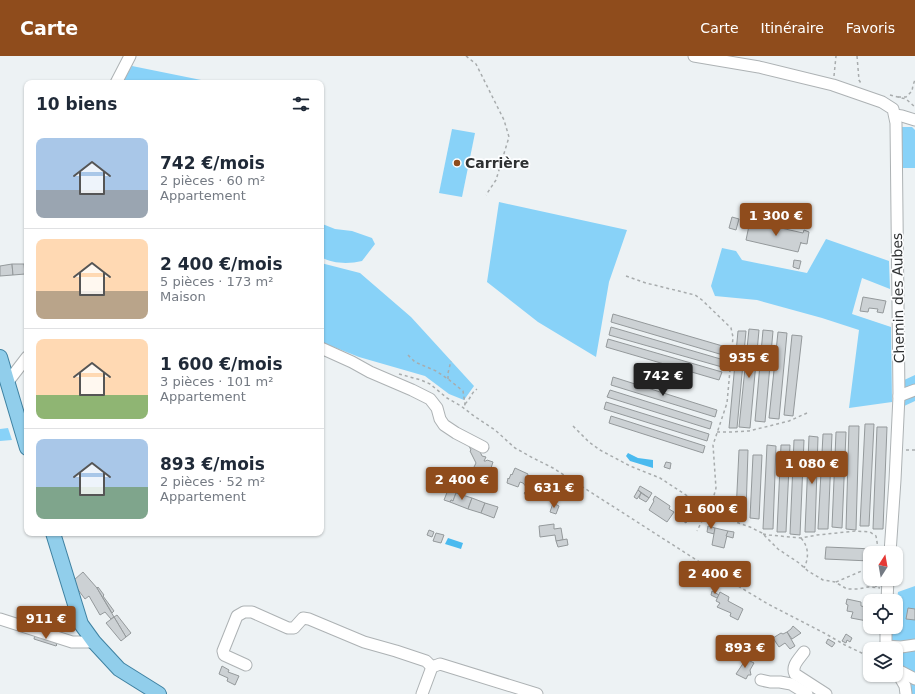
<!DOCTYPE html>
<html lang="fr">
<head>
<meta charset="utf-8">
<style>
  :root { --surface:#fff; --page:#f6f6f7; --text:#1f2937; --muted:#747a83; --line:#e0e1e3; --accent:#8f4c1c }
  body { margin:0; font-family:"DejaVu Sans",sans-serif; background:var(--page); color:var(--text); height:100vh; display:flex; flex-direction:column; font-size:15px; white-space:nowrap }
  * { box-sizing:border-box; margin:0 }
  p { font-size:13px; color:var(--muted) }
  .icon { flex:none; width:22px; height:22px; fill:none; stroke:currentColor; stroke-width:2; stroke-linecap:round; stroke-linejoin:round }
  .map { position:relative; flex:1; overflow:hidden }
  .details { position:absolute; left:24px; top:24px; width:300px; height:456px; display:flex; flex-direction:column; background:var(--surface); border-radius:8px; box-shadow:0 1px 3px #0004 }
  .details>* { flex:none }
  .needle { width:26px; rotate:11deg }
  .tools { position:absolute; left:863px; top:490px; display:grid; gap:8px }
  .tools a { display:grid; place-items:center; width:40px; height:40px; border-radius:8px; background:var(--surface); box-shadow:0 1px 3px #0004; font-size:20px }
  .price { position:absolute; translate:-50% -34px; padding:0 9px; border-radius:4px; background:var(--accent); color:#fff; font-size:13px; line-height:26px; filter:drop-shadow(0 1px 2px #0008) }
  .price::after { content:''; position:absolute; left:50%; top:24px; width:12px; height:9px; margin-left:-6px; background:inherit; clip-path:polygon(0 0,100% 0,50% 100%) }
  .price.selected { background:#222; color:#fff }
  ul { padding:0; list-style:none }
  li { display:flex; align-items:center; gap:12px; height:100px; padding:0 12px }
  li+li { border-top:1px solid var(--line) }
  li span { display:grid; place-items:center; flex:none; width:112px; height:80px; border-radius:8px; color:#555 }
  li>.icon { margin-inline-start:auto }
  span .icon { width:48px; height:48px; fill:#fffc; stroke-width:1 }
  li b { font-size:17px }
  h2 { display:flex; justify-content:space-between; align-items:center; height:48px; padding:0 12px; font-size:17px }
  header { display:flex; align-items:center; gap:24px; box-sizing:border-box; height:56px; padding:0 20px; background:var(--accent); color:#fff }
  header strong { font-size:19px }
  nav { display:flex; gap:22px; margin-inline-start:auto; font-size:14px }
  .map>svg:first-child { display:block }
  .green { fill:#88d2f8 }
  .water { fill:#4abaef }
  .building { fill:#ccd1d4; stroke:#94999b }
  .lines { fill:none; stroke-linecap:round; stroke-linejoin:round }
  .minor-casing { stroke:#adb2b4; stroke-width:13 }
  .major-casing { stroke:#3f82a2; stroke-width:16 }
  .path { stroke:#a8acad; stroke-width:1.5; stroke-dasharray:3 3; stroke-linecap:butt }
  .minor { stroke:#fff; stroke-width:11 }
  .major { stroke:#91ceeb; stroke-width:14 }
  .poi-dot { fill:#8f4c1c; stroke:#fdfeff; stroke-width:1.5 }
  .labels { text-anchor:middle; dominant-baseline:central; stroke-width:3.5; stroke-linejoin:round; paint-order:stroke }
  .poi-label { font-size:14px; font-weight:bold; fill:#2f3132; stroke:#fdfeff; text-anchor:start }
  .street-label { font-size:14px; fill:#2f3132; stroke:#fdfeff }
</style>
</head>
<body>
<header>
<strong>Carte</strong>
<nav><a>Carte</a><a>Itinéraire</a><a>Favoris</a></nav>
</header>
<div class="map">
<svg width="915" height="638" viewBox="0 0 915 638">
  <rect width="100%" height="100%" fill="#edf2f4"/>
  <!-- green -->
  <g class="green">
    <path d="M132,10L216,27H122Z"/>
    <path d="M901,71H912L915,74V112H902Z"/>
    <path d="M452,73L475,77L462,141L439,137Z"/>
    <path d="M499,146L627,174L609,226L596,301L538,266L487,226Z"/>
    <path d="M321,168L325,169L335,173L352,175L372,182L375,188L362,205C349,208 333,208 321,201Z"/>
    <path d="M826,183L889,205L890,233L862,222L852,258L891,271L892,346L849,352L859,274L822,262L757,244L715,240L711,230L722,192L736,195L742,204L807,217Z"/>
    <path d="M321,207L360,217L411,261L474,330L464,344L449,338L425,320L359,301L321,286Z"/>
    <path d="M915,319V345L902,351V325Z"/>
    <path d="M8,372L12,384L0,385V373Z"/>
    <path d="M915,530V638H908L906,625L896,606V593H890L893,571H896V551L898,536Z"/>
  </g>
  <!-- water -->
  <g class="water">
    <path d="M628,397L638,402L653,404V412L630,405L626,400Z"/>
    <path d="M448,482L463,487L461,493L445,488Z"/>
  </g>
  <!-- building -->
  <g class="building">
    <path d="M732,161L739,163L736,174L729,172Z"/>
    <path d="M750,165L803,177L804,174L809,176L807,188L801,187V186L798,196L746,184Z"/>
    <path d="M794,204L801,205L799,213L793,211Z"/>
    <path d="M12,208L13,219L0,220V210Z"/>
    <path d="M12,208H24L25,218L13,219Z"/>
    <path d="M863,241L886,245L883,257L877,256L878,253L869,252L868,256L860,255Z"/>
    <path d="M613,258L726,291L723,299L611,266Z"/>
    <path d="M611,271L724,304L722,311L609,279Z"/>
    <path d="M749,273L759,274L750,372L739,371Z"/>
    <path d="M763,274L773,275L765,366L755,365Z"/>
    <path d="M738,275H746L737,372H729Z"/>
    <path d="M778,276L787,277L779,363L769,362Z"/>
    <path d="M792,279L802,280L793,360L784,359Z"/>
    <path d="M608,283L722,316L719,324L606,291Z"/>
    <path d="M613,321L717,354L715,361L611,329Z"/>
    <path d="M610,334L712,366L710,373L607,341Z"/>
    <path d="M606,346L709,378L707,385L604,353Z"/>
    <path d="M611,360L705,390L703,397L609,367Z"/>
    <path d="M865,368H874L869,470H860Z"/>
    <path d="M849,370H859L856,474L846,473Z"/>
    <path d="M877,371H887L883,473H873Z"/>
    <path d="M836,376H846L842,472L832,471Z"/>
    <path d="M823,378H832L828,473H818Z"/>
    <path d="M809,380L818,381L815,476H805Z"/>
    <path d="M794,384H804L800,479L790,478Z"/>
    <path d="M767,389L776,390L773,473H763Z"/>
    <path d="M781,389H790L786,476H777Z"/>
    <path d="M469,390L478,391L482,400L486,401L484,405H486L487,404L493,406L490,415L485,413L484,415L474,411L476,407L470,395L471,394Z"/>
    <path d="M739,394H748L746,456H736Z"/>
    <path d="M753,399H762L759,463L750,462Z"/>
    <path d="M666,406L671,407L670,413L664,411Z"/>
    <path d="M515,412L528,418L526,424L529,428L531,426L537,434L527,441L524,437L528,433L523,427L520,426L518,431L507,427L508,422L509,423L511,418L512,419Z"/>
    <path d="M640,430L652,437L649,442L638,434Z"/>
    <path d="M448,434L456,437L453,445L451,444L450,446L444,444Z"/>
    <path d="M638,434L641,437L637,443L634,441Z"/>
    <path d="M456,437L472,442L468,453L450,446L451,444L453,445Z"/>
    <path d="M641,437L649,442L646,446L639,442Z"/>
    <path d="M655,440L670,450L669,453L674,456L667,466L649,454L654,445L653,444Z"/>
    <path d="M472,442L485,447L481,457L468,453Z"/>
    <path d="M485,447L498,451L494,462L481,457Z"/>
    <path d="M553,447L559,450L556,458L550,456Z"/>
    <path d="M683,457L689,461L686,467L680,463Z"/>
    <path d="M554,468V473L561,472L563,484L556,485L555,479L540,481L539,470Z"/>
    <path d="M708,470L715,472L714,478L707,476Z"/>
    <path d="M715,472L728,475L724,492L712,489Z"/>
    <path d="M429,474L434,476L432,481L427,479Z"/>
    <path d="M728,475L734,476L733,482L726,480Z"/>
    <path d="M436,477L444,479L441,487L433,485Z"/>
    <path d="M567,483L568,489L558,491L556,485Z"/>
    <path d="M826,491L874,493V497H870V505L825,503Z"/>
    <path d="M83,516L97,532L114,561L111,563L105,556L100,559L89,540L85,543L76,531L74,524Z"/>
    <path d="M98,531L104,539L103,540L114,555L112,557L97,532Z"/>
    <path d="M712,535L719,539L717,542L711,539Z"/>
    <path d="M720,536L729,541L728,545L743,553L738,564L730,560L731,557L717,551L720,547L716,545Z"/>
    <path d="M847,543L861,546V550L870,552L867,565L851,562L853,556L847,555L848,549L846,548Z"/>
    <path d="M908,552L915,553V564L906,563Z"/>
    <path d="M117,559L131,577L126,581L114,561Z"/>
    <path d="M114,561L126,581L121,585L106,567Z"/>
    <path d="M793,570L801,577L792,583L787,576L791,573Z"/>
    <path d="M787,576L795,590L790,593L785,587L779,591L773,582L781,577L783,578Z"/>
    <path d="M35,578L57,585L56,588L57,589L56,590L34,583Z"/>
    <path d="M846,578L852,582L850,586L847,584L846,587L842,585Z"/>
    <path d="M828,583L835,587L832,591L826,587Z"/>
    <path d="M746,603L754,607L750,614L751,619H748L746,623L736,618Z"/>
    <path d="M222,610L229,614L228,616L239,620L235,629L227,625L228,622L219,618Z"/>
  </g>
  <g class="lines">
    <defs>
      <g id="minor">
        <path d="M694,0L759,11L833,29L882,46L893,53L896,67L899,340L895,424L890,497"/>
        <path d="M116,27L130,0"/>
        <path d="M895,59L902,60L915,64"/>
        <path d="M321,292L352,306L370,316L412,334L430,343L437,352L440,363L444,369L456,377L483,391"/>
        <path d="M7,327L27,301"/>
        <path d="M899,340L915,334"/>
        <path d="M887,545L888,523"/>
        <path d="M0,563L72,586H94"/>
        <path d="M885,590L901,591L915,589"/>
        <path d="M886,593V571"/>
        <path d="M804,596C799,603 791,610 795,618L826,638"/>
        <path d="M246,609L224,599L223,595L237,560L244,556H252L288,572H294L303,562L309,563L364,586L396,595L426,605L432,611"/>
        <path d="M896,613L915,623"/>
        <path d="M896,614L905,630L906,638"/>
        <path d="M761,624L770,626H780L791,628L807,638"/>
        <path d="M422,638L432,611L440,608L537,638"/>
      </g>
      <g id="major">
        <path d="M0,301L27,392"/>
        <path d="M53,477L81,568L94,586L119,613L159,638"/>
      </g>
    </defs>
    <!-- minor casing -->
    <use href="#minor" class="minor-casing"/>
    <!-- major casing -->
    <use href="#major" class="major-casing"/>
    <!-- path -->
    <g class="path">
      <path d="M466,0L476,8L504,64L509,81L496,124L486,139"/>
      <path d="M857,0L859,24L862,29"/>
      <path d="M834,20L836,0"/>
      <path d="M890,39L906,43L915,51"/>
      <path d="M898,41H906L912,35L913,29L915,24"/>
      <path d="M626,220L646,227L695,239L702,244L731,272L733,281L727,347L713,389L716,432L713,443L697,475"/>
      <path d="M408,299L415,306L436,315L448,323L463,335L465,348L464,352"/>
      <path d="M399,318L421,324L430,328L447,342L461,350L474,360L495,374L515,392L533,402L553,412L723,521L768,548L826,578L845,589L870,601"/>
      <path d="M448,323V317L451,305"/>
      <path d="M465,348C471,342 471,337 477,333"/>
      <path d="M573,370L589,386L600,394L630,410L660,422L712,456L722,461L750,471L762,477L778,493L799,507L808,515L823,524L835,526L847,533H858L868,531L880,532"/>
      <path d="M717,376H730L749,375L789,365L807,357"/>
      <path d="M906,394H915"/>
      <path d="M763,478L769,479L801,482L817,479L856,475L870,476L876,480L878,492L877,497"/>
      <path d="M801,482C809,491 809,502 804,512"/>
      <path d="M875,523L876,531"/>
      <path d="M836,526L864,514L870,516"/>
    </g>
    <!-- minor -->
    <use href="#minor" class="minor"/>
    <!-- major -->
    <use href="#major" class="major"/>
  </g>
  <!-- markers -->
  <circle class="poi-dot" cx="457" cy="107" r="4"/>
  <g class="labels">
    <!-- poi labels -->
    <g class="poi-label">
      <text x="465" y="107">Carrière</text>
    </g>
    <!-- street labels -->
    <g class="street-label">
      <text transform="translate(898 242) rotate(-91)">Chemin des Aubes</text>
    </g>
  </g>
</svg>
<div class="tools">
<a><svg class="needle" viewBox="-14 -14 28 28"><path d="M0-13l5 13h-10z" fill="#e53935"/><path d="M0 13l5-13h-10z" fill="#747a83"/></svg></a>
<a><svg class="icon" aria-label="locate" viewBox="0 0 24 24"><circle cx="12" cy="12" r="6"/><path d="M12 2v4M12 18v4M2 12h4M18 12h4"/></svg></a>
<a><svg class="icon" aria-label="layers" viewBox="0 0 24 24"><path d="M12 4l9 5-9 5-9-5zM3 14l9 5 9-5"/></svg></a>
</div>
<b class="price" style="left:776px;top:181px">1 300 €</b>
<b class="price" style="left:749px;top:323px">935 €</b>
<b class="price selected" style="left:663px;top:341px">742 €</b>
<b class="price" style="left:812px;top:429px">1 080 €</b>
<b class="price" style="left:462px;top:445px">2 400 €</b>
<b class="price" style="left:554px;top:453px">631 €</b>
<b class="price" style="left:711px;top:474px">1 600 €</b>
<b class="price" style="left:715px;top:539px">2 400 €</b>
<b class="price" style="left:46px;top:584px">911 €</b>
<b class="price" style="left:745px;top:613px">893 €</b>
<section class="details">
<h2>10 biens<svg class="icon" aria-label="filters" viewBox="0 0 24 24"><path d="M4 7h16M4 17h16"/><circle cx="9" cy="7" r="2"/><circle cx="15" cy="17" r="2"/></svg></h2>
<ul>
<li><span style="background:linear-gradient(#a9c7e8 65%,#9aa5b1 0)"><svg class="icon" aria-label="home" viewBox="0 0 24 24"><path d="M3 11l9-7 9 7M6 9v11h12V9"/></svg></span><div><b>742 €/mois</b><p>2 pièces · 60 m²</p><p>Appartement</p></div></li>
<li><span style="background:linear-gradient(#ffd9b3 65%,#b9a48a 0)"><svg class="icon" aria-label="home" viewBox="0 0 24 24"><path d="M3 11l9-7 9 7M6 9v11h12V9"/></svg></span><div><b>2 400 €/mois</b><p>5 pièces · 173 m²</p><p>Maison</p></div></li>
<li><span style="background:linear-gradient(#ffd9b3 70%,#8fb573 0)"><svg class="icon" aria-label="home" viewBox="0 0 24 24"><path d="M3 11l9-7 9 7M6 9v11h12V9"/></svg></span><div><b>1 600 €/mois</b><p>3 pièces · 101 m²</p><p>Appartement</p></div></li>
<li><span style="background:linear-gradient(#a9c7e8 60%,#7fa58c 0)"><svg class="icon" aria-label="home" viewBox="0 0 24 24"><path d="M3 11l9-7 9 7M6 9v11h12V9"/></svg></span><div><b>893 €/mois</b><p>2 pièces · 52 m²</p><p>Appartement</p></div></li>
</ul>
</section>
</div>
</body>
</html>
